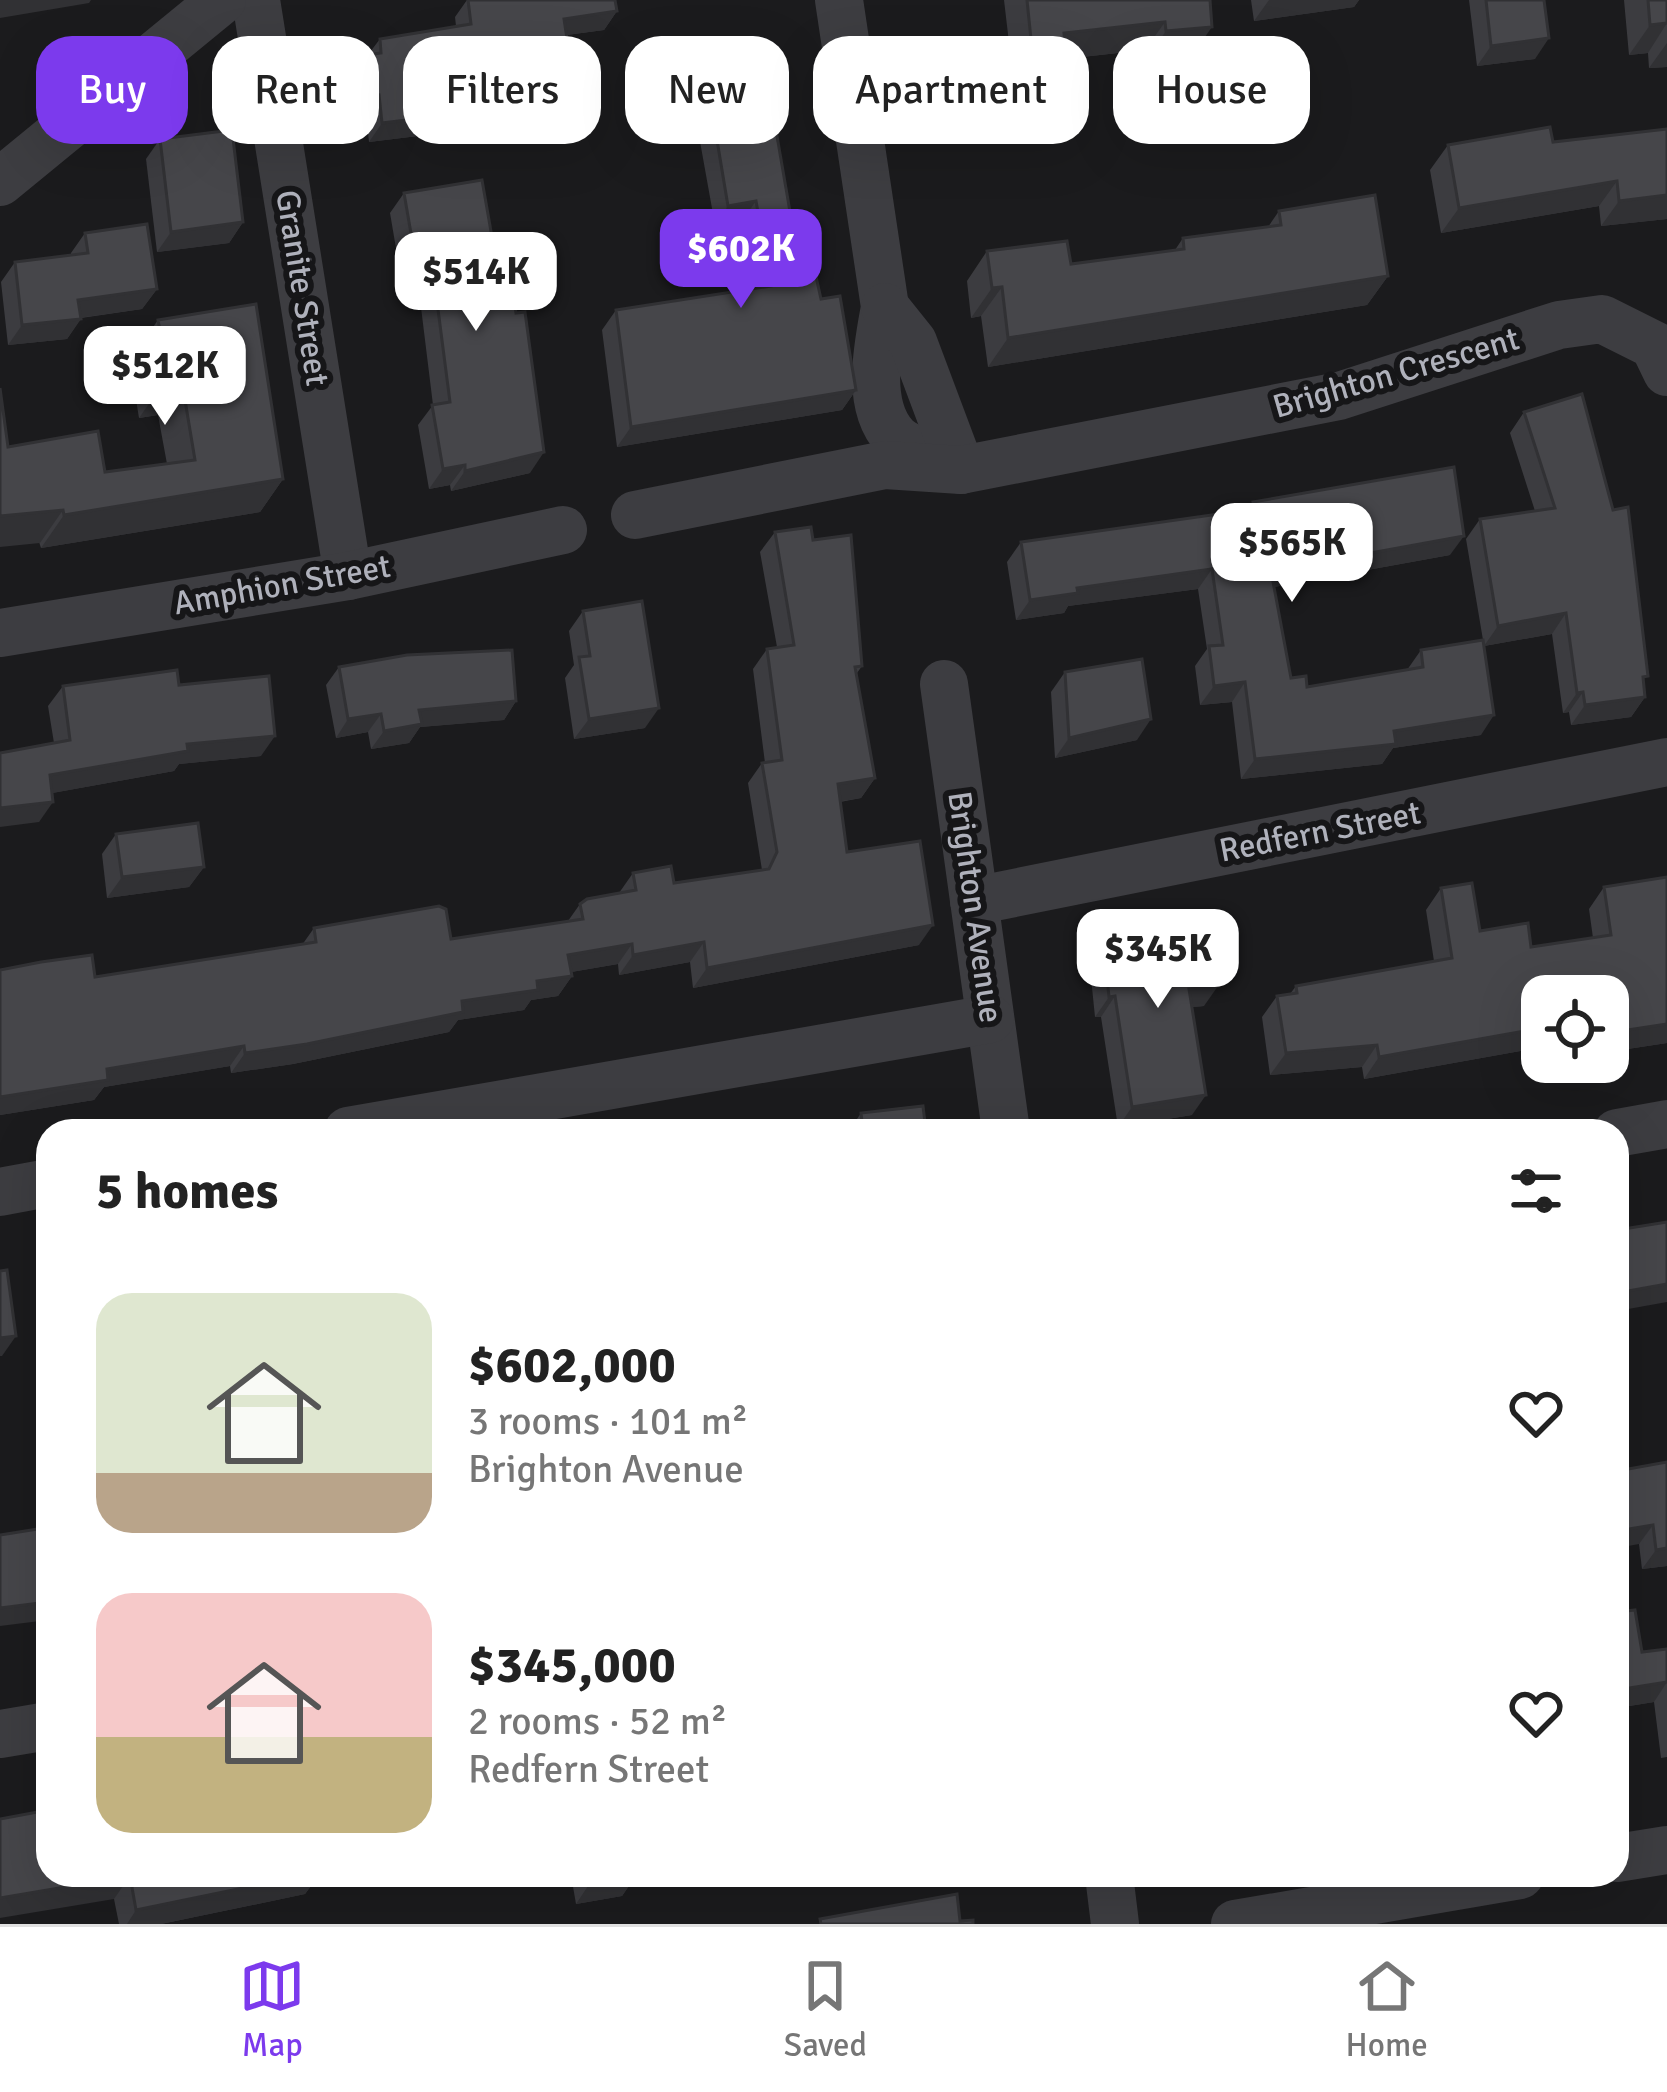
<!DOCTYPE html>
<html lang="en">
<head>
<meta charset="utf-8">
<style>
  :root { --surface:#fff; --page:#f2f2f2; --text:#222; --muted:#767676; --line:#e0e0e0; --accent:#7c3aed }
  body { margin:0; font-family:Signika,sans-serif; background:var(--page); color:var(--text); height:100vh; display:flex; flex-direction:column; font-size:45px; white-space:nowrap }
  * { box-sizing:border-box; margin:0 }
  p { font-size:39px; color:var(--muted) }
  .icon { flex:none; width:66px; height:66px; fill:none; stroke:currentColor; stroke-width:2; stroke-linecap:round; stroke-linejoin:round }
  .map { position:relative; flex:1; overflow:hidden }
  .side { position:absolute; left:36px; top:1119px; width:1593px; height:768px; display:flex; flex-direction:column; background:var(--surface); border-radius:36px; box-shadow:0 12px 48px #0002 }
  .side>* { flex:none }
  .hud { position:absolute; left:36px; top:36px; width:1596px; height:108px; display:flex; gap:24px }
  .tools { position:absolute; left:1521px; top:975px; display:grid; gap:24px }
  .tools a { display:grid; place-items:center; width:108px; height:108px; border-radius:24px; background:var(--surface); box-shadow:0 12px 48px #0002; font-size:60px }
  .price { position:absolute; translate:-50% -102px; padding:0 27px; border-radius:24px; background:#fff; color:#222; font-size:39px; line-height:78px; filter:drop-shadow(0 3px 6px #0008) }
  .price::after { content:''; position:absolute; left:50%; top:72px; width:36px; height:27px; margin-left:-18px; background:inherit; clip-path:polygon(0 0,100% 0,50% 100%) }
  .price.selected { background:var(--accent); color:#fff }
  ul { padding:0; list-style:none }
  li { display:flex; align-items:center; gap:36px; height:300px; padding:0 60px }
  li span { display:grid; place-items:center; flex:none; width:336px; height:240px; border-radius:36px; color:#555 }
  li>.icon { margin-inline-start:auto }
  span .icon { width:144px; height:144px; fill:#fffc; stroke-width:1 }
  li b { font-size:51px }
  h2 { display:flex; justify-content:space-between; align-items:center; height:144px; padding:0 60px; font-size:51px }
  .chip { padding:0 42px; border-radius:36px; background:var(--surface); box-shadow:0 12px 48px #0002; font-size:42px; line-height:108px }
  .chip.selected { background:var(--accent); color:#fff }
  .tab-bar { display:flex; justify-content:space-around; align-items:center; height:168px; border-top:3px solid var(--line); background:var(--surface); font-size:33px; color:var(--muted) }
  .tab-bar a { display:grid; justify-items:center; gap:6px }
  .tab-bar .selected { color:var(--accent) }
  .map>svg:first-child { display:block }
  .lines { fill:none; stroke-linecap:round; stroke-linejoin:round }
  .minor { stroke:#3d3d41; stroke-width:48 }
  .wall { fill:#3c3c40 }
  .shaded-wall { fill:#313134 }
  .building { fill:#46464a; stroke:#313134; stroke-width:3 }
  .labels { text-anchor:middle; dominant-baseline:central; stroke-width:12; stroke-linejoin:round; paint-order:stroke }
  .street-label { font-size:33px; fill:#afb1bb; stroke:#161618 }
</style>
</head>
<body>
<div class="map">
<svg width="1667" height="1924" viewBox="0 0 1667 1924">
  <rect width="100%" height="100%" fill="#1b1b1d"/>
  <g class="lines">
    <!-- minor -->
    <g class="minor">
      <path d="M256,0L348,576"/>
      <path d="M839,0L885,307C878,345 865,405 895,437C906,448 931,456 946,463"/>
      <path d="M0,182L222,0"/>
      <path d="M885,307L913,342L961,470"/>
      <path d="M635,515L885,465L961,470L1339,396L1559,325L1602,319L1654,345L1667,372"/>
      <path d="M0,633L348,576L563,530"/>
      <path d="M944,684L1006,1131"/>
      <path d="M974,901L1667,762"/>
      <path d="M348,1131L990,1019"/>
      <path d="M1617,1133L1667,1124"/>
      <path d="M0,1192L48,1183"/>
      <path d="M0,1734L48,1726"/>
      <path d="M1617,1858L1667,1850"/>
      <path d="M1109,1875L1115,1924"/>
      <path d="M1235,1924L1520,1875"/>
    </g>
  </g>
  <!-- wall -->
  <g class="wall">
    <path d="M467,0H615L617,11L604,30L567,35L555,64L441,78L439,116L426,135L369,142L366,114L358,115L353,74L380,39L456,26L455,17Z"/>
    <path d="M1004,0H1210L1193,54L1146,59L1145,50L1055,60L1046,73L1013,77Z"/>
    <path d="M1251,0H1359L1354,7L1254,21Z"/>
    <path d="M1469,0H1544L1535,59L1477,66Z"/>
    <path d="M1624,0H1667V67L1649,68L1648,53L1629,55Z"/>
    <path d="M713,116L793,229L856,390L842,410L617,447L602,330L616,310L754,288L742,221L715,225L699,136Z"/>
    <path d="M1667,129V219L1601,226L1599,206L1441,233L1430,170L1448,145L1553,142Z"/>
    <path d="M160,139L243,222L229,243L157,252L146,159Z"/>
    <path d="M404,193L530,473L451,491L450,485L429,489L418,425L433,405L418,283L413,263L399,266L390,213Z"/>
    <path d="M1279,211L1388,276L1367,305L988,367L981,316L971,318L967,281L987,251L1071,264L1175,250L1183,238L1268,227Z"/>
    <path d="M85,233L157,289L142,309L81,318L67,339L8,345L1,282L15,262L71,255V253Z"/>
    <path d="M158,320L283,479L260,512L41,548L8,447L105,472L167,464L158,415L139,418L132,375L138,367L135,353Z"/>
    <path d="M1524,412L1643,683L1645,697L1631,717L1571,725L1569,712L1563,713L1552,634L1484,646L1481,735L1393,748L1382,764L1241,779L1232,702L1200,705L1195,666L1207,649L1198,589L1068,606L1064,613L1016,620L1007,562L1021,542L1247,510L1253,502L1450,555L1274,587L1291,678L1307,687L1407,670L1421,650L1483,640L1466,539L1480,519L1535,511L1510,433Z"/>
    <path d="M775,532L813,540L862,666L857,673L875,778L861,798L840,802L847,852L919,945L693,988L690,962L619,975L618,964L571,972L572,976L558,996L531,1000L524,1010L458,1020L449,1032L293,1064L231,1073L230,1066L104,1087L94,1100L0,1115V970L95,977L302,945L314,928L451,939L568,921L580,904L619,893L633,873L674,883L762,870L748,783L762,763H765L753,669L767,649L777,647L760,552Z"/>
    <path d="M583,611L645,728L574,739L565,678L574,665L569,631Z"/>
    <path d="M339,667L516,701L504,720L420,727L409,743L371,749L368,732L336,738L326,685Z"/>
    <path d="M1065,672L1137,740L1055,758L1051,692Z"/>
    <path d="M179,685L261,756L179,764L174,771L52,793L39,822L54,743L48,706L63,686Z"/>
    <path d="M116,834L204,867L189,887L107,898L102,854Z"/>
    <path d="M1667,877V1043L1608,1052L1542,996V1047L1364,1079L1362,1067L1270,1075L1262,1017L1277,996L1290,994L1296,986L1434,961L1426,910L1441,888L1480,931L1531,947L1593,938L1589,909L1604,887Z"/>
    <path d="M1102,928L1144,944L1204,1006L1192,1007V1115L1118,1127L1101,1017H1095L1088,948Z"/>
    <path d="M861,1113L926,1131H849Z"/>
    <path d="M1667,1462V1566L1642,1569L1639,1544Z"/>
    <path d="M1617,1612L1642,1652L1667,1649V1757L1661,1758L1654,1702L1617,1708Z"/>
    <path d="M0,1819L319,1875L305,1894L161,1924H119L114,1899Z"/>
    <path d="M571,1875H636L622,1896L576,1904Z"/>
  </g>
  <!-- shaded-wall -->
  <g class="shaded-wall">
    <path d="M0,0H91L89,3L0,18Z"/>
    <path d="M1269,0H1359L1354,7L1254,21Z"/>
    <path d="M617,11L604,30L551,37L564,19Z"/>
    <path d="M1165,22L1145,50L1055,60L1046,73L1013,77L1032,49L1064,33Z"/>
    <path d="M1667,23L1648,53L1629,55L1650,25Z"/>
    <path d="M1212,27L1193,54L1146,59L1166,31Z"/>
    <path d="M1549,38L1535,59L1477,66L1491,46Z"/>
    <path d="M1667,43V67L1649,68Z"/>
    <path d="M568,45L555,64L425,80L438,61Z"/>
    <path d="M379,95L366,114L358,115L371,96Z"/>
    <path d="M444,102L433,117L439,116L426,135L369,142L382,123Z"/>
    <path d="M1617,181L1599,206L1441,233L1459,208Z"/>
    <path d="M1667,195V219L1601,226L1619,201Z"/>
    <path d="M756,201L742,221L715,225L728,206Z"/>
    <path d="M243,222L229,243L157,252L171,232Z"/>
    <path d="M427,243L413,263L399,266L413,245Z"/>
    <path d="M1388,276L1367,305L988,367L1008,338Z"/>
    <path d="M1002,287L981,316L971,318L992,288Z"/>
    <path d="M157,289L142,309L64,320L78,300Z"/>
    <path d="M81,319L67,339L8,345L22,325Z"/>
    <path d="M182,382L158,415L139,418L162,385Z"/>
    <path d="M856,390L842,410L617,447L631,427Z"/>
    <path d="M544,452L530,473L451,491L465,471Z"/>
    <path d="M465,465L450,485L429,489L443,469Z"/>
    <path d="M283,479L260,512L41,548L64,515Z"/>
    <path d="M63,510L40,543L0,547V516Z"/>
    <path d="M1464,536L1450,555L1257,590L1271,571Z"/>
    <path d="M1212,569L1198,589L1068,606L1064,613L1016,620L1030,600L1077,588Z"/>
    <path d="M1566,613L1552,634L1484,646L1498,626Z"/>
    <path d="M1245,682L1232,702L1200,705L1214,686Z"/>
    <path d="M1583,692L1569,712L1563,713L1577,693Z"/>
    <path d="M1645,697L1631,717L1571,725L1585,705Z"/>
    <path d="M516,701L504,720L420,727L409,743L371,749L384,731L419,710Z"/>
    <path d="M659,708L645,728L574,739L589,719Z"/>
    <path d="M381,714L368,732L336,738L348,719Z"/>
    <path d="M1494,715L1481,735L1393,748L1382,764L1241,779L1255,759L1394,731Z"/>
    <path d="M1151,719L1137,740L1055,758L1069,738Z"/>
    <path d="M275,736L261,756L179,764L174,771L36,796L50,775L187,744Z"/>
    <path d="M875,778L861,798L824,804L838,784Z"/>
    <path d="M53,802L39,822L0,827V808Z"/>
    <path d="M204,867L189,887L107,898L122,877Z"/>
    <path d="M933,925L919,945L693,988L707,968Z"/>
    <path d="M704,942L690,962L619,975L633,955Z"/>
    <path d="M632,944L618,964L554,975L568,955Z"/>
    <path d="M572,976L558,996L531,1000L524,1010L458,1020L449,1032L293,1064L231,1073L245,1053L462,1001L537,981Z"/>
    <path d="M1218,986L1204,1006L1174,1009L1189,989Z"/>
    <path d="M1115,996L1101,1017H1095L1109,997Z"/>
    <path d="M1667,1024V1043L1608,1052V1033Z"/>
    <path d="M1542,1028V1047L1364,1079L1379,1057Z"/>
    <path d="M1377,1045L1362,1067L1270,1075L1286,1053Z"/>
    <path d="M244,1046L230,1066L104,1087L94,1100L0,1115V1097L107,1069Z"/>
    <path d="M1206,1095L1192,1115L1118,1127L1132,1107Z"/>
    <path d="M1667,1284V1302L1617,1311V1293Z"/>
    <path d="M16,1336L2,1356H0V1338Z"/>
    <path d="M1653,1525L1639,1544L1617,1548V1531Z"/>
    <path d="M1667,1548V1566L1642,1569L1656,1550Z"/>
    <path d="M48,1602V1620L0,1626V1608Z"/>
    <path d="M1667,1682L1654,1702L1617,1708V1690Z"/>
    <path d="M306,1875H319L305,1894L161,1924H127L136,1910Z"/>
    <path d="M130,1876L114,1899L0,1918V1898Z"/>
    <path d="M636,1876L622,1896L576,1904L590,1883Z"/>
  </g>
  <!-- building -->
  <g class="building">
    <path d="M468,0H615L617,11L564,19L568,45L438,61L444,102L438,103L439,116L382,123L379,95L371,96L366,55L381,53L380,39L471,24Z"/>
    <path d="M1027,0H1210L1212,27L1166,31L1165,22L1064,33L1065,46L1032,49Z"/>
    <path d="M1486,0H1544L1549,38L1491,46Z"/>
    <path d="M1648,0H1667V23L1650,25Z"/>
    <path d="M772,107L793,229L805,227L821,299L840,296L856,390L631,427L616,310L771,286L756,201L728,206L713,116Z"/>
    <path d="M1550,127L1553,142L1667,129V195L1619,201L1617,181L1459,208L1448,145Z"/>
    <path d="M232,130L243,222L171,232L160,139Z"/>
    <path d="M482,180L503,300L514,299L516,313L525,312L544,452L465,471V465L443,469L432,405L450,402L432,263L427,243L413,245L404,193Z"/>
    <path d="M1375,195L1388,276L1008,338L1002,287L992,288L987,251L1067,241L1071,264L1184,249L1183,238L1281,225L1279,211Z"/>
    <path d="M147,224L157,289L78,300L81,319L22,325L15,262L88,253L85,233Z"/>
    <path d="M256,304L283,479L64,515L63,510L0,516V388L8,447L98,431L105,472L195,460L182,382L162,385L155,342L162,341L158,320Z"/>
    <path d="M1582,394L1613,510L1628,507L1648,676L1643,677L1645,697L1585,705L1583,692L1577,693L1566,613L1498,626L1480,519L1555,508L1524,412Z"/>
    <path d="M1454,467L1464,536L1271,571L1291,678L1306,676L1307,687L1423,667L1421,650L1483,640L1494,715L1394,731L1396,744L1255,759L1245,682L1214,686L1209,646L1223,645L1212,569L1077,588L1078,593L1030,600L1021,542L1254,509L1253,502Z"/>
    <path d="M811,527L813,540L851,535L862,666L855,667L875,778L838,784L847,852L920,841L933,925L707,968L704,942L633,955L632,944L568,955L572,976L537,981L538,990L462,1001L463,1012L307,1044L245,1053L244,1046L107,1069L108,1080L0,1097V970L41,962L92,955L95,977L316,942L314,928L439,906L446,909L451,939L583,919L580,904L587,899L636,890L633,873L671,866L674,883L769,869L777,852L762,763L782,760L767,649L794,645L775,532Z"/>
    <path d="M642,601L659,708L589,719L579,657L590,656L583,611Z"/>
    <path d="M512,650L516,701L419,710L422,724L384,731L381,714L348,719L339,667L407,655Z"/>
    <path d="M1142,659L1151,719L1069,738L1065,672Z"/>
    <path d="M177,670L179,685L269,676L275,736L187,744L188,751L50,775L53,802L0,808V753L70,740L63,686Z"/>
    <path d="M198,823L204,867L122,877L116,834Z"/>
    <path d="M1667,877V1024L1608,1033V996H1542V1028L1379,1057L1377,1045L1286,1053L1277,996L1297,993L1296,986L1452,958L1441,888L1472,883L1480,931L1528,923L1531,947L1611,935L1604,887Z"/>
    <path d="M1142,924L1144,944L1213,938L1218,986L1189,989L1206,1095L1132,1107L1115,996L1109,997L1102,928Z"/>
    <path d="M923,1106L926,1131H863L861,1113Z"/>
    <path d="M1667,1222V1284L1617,1293V1230Z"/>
    <path d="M7,1270L16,1336L0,1338V1271Z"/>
    <path d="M1667,1462V1548L1656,1550L1653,1525L1617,1531V1471Z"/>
    <path d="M44,1528L45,1537H48V1602L0,1608V1535Z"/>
    <path d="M1635,1610L1642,1652L1667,1649V1682L1617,1690V1612Z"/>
    <path d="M48,1810V1875H306L136,1910L130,1876L0,1898V1819Z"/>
    <path d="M589,1875H636V1876L590,1883Z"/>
    <path d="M957,1894L960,1921L973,1920V1924H821L820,1919Z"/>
  </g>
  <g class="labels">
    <!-- street labels -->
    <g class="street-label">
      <text transform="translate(302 288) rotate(81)">Granite Street</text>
      <text transform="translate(1396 373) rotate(-16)">Brighton Crescent</text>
      <text transform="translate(282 585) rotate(-10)">Amphion Street</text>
      <text transform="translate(1320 832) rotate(-11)">Redfern Street</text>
      <text transform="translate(975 907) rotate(82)">Brighton Avenue</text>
    </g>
  </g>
</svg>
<div class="tools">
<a><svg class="icon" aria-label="locate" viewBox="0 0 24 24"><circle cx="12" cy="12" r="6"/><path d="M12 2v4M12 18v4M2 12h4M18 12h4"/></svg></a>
</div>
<b class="price selected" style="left:741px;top:311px">$602K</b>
<b class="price" style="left:476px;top:334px">$514K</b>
<b class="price" style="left:165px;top:428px">$512K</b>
<b class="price" style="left:1292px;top:605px">$565K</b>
<b class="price" style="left:1158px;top:1011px">$345K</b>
<div class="hud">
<a class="chip selected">Buy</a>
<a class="chip">Rent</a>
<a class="chip">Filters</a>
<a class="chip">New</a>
<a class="chip">Apartment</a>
<a class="chip">House</a>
</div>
<section class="side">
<h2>5 homes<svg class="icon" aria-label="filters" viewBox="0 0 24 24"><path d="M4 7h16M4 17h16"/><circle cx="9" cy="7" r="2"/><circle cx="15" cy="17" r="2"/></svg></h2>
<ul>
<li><span style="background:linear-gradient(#dfe7d0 75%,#b9a48a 0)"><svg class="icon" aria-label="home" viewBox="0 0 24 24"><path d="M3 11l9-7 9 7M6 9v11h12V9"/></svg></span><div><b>$602,000</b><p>3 rooms · 101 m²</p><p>Brighton Avenue</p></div><svg class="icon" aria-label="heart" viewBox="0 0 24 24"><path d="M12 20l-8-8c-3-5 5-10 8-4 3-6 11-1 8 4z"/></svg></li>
<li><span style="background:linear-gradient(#f6c9c9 60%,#c2b280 0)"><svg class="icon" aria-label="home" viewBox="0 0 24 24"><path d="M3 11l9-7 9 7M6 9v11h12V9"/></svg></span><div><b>$345,000</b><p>2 rooms · 52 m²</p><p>Redfern Street</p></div><svg class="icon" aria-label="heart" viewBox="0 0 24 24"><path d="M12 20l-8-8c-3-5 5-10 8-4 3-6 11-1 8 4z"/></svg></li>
</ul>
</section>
</div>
<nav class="tab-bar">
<a class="selected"><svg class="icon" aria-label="map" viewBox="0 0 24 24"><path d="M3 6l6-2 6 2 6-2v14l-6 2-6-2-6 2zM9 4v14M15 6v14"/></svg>Map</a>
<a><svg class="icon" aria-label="saved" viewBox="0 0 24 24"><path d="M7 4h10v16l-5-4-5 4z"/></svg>Saved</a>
<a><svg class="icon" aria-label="home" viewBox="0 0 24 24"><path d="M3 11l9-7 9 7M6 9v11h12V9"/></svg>Home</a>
</nav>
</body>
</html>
